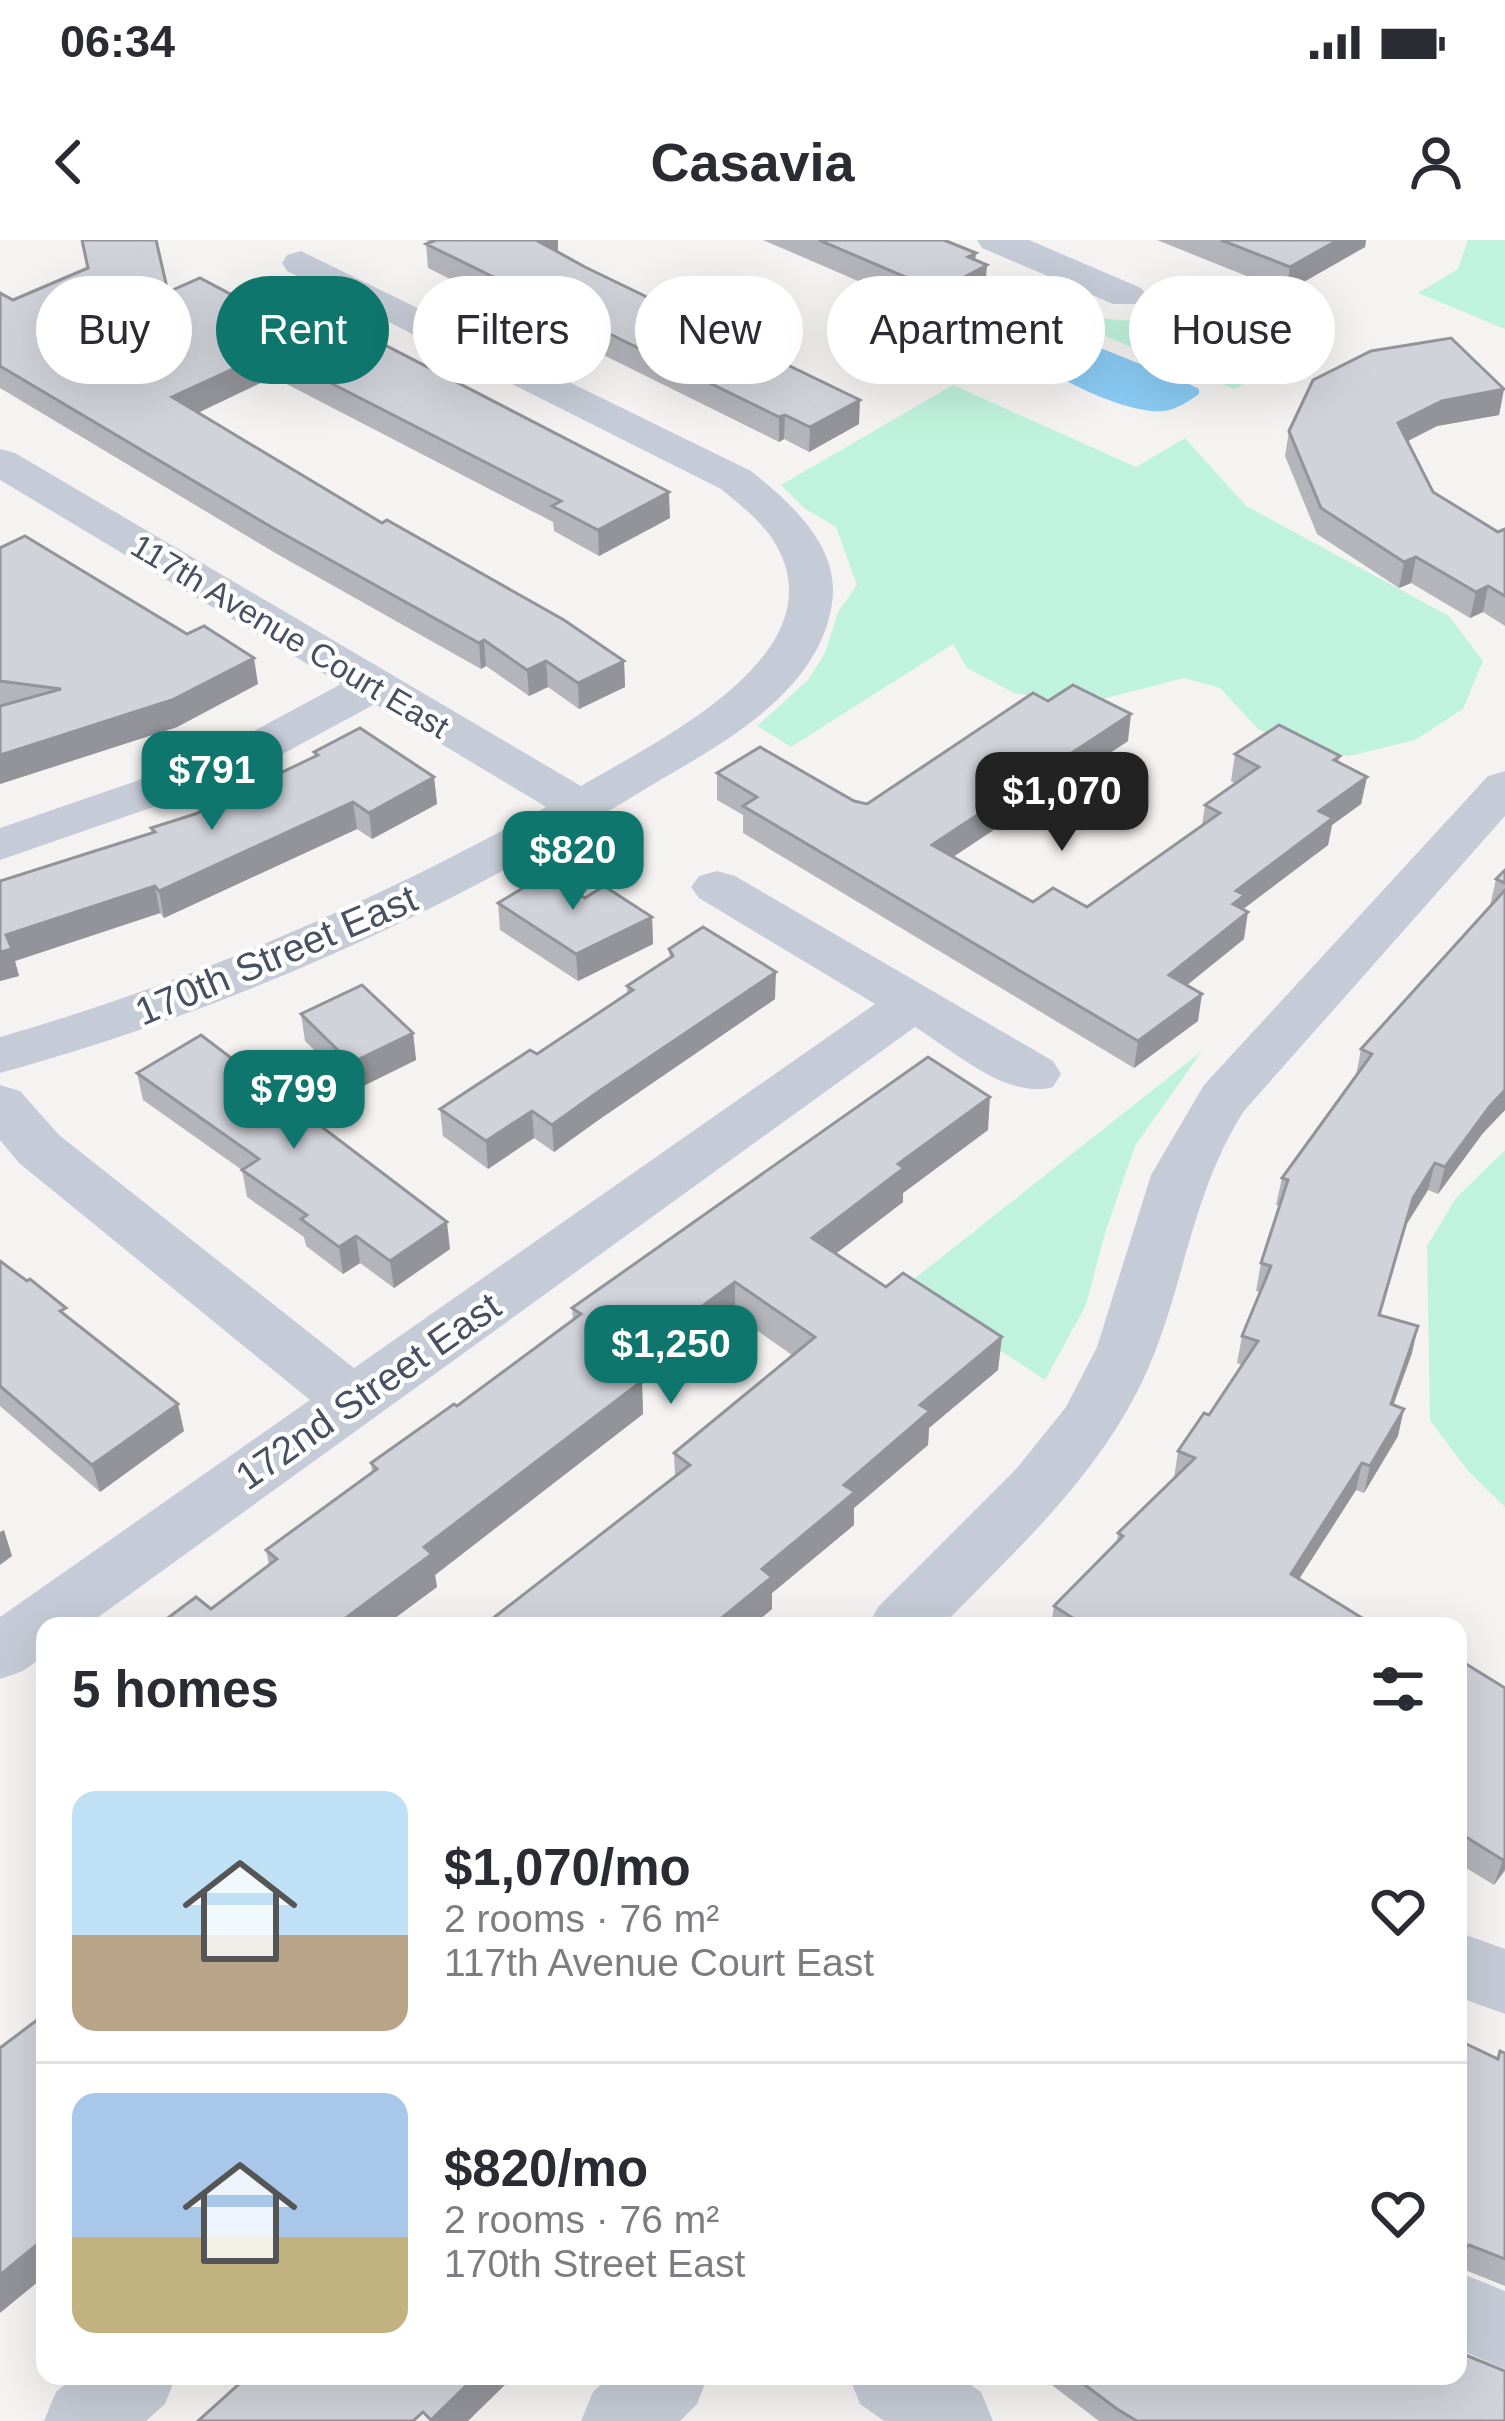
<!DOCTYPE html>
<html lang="en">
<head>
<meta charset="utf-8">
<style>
  :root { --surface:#fff; --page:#f7f7f7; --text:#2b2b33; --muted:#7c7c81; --line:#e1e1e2; --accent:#0f766e }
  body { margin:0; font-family:Arial,sans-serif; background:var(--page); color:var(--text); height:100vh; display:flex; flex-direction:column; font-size:45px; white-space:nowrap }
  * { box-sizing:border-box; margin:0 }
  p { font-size:39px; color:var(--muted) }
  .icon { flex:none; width:66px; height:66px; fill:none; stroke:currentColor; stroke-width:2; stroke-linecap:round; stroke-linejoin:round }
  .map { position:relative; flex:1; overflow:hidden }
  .details { position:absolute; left:36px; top:1377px; width:1431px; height:768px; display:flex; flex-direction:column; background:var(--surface); border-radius:24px; box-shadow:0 12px 48px #0002 }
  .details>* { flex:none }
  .guide { position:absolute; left:36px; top:36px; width:1434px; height:108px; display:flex; gap:24px }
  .price { position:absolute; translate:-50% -102px; padding:0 27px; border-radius:24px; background:var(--accent); color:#fff; font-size:39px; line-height:78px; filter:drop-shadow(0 3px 6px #0008) }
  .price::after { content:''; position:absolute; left:50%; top:72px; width:36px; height:27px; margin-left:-18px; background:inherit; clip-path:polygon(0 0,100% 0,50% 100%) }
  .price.on { background:#222; color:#fff }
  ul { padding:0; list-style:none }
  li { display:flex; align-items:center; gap:36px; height:300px; padding:0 36px }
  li+li { border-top:3px solid var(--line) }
  li span { display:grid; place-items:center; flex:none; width:336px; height:240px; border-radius:24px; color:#555 }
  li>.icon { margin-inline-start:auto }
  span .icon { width:144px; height:144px; fill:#fffc; stroke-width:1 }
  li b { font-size:51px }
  h2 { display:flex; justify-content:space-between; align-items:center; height:144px; padding:0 36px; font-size:51px }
  .tag { padding:0 42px; border-radius:54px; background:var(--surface); box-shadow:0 12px 48px #0002; font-size:42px; line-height:108px }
  .tag.on { background:var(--accent); color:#fff }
  .status { display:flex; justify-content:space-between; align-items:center; height:84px; padding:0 60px; background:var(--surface); direction:ltr }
  .status svg { height:33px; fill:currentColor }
  header { display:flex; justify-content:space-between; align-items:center; height:156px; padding:0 36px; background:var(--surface); font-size:54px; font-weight:700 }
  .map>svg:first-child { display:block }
  .green { fill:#c0f3dd }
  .water { fill:#8acaf3 }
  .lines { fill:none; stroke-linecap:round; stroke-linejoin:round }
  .minor { fill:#c6ccd7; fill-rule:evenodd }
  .wall { fill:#b4b5bb }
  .shaded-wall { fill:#929499 }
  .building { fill:#d1d3da; stroke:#929499; stroke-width:3 }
  .labels { text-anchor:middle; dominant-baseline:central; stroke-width:9; stroke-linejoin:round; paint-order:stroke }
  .far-street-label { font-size:33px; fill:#485162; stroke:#fff }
  .street-label { font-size:39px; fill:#485162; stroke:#fff }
</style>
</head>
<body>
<div class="status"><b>06:34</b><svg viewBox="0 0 49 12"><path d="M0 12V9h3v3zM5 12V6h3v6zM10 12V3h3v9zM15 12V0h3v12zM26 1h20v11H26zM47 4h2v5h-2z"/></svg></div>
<header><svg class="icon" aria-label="back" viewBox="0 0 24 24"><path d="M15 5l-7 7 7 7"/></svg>Casavia<svg class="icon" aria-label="person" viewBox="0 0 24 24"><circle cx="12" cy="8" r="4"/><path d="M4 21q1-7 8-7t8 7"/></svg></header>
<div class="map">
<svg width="1505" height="2181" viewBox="0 0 1505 2181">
  <rect width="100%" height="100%" fill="#f5f3f2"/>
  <!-- green -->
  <g class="green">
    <path d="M1468,0H1505V89L1418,53L1458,29Z"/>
    <path d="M1159,76L1279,124L1234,149L1073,83C1097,71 1132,88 1159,76Z"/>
    <path d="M953,145L1136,227L1185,198L1246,266L1449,376L1483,421L1463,469L1415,500L1349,516L1301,508L1258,489L1220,448L1184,438L1083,464L1014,453L967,428L953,404L791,507L757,486L808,440L825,413L838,372L857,345L836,287L804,268L781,245Z"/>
    <path d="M1202,811L1135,906L1105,993L1086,1065L1045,1140L904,1047Z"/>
    <path d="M1505,910V1267L1467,1230L1430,1180L1427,1006L1456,958Z"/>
  </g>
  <!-- water -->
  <path class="water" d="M1073,97L1185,142L1199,149V154C1187,162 1178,169 1164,171C1133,175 1061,143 1039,122V114L1062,98Z"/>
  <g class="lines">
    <!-- minor -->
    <g class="minor">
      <path d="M977,0H1029L1141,48L1147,56L1141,64H1113L982,8Z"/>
      <path d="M301,11L751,231C791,263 841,307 832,364C817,459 711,509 637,554C437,676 226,771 0,833V797C192,742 372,663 546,567L375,464L240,537L0,620V588L206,517L341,444L0,240V209L15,213L581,546C655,502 845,413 773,300C760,280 739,264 721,249L287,31L282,23L287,15Z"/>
      <path d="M1505,531V576L1244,871C1191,954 1186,1041 1148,1129C1103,1232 1019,1307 942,1386H868L878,1367L1017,1228L1066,1167L1097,1107L1151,935L1204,845L1488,536Z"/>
      <path d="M717,631L735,636L1053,821L1061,834L1053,847C1007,860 954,811 915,787L86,1386H45V1415L23,1431L0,1439V1377L310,1160L19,923L0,900V845L20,851L59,895L354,1128L875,764L699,658L691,647L699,636Z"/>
      <path d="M1458,1692L1505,1709V1774L1458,1757Z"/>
      <path d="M1458,2032L1505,2051V2129L1458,2109Z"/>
      <path d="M75,2136H176L165,2164L146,2181H44L56,2152Z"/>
      <path d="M610,2136H708L697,2164L680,2181H581L593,2152Z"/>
      <path d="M849,2136H958L981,2152L993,2181H884L860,2164Z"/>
    </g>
  </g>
  <!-- wall -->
  <g class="wall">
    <path d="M426,0H558V12L859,184L809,212L784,199L779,202L428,28L426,4L431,2Z"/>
    <path d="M763,0H944L985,50L937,75Z"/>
    <path d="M1157,0H1366L1365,7L1286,52Z"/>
    <path d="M168,52L262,71L670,278L599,316L554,291L553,282L273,137L198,173L382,283L624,421L625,447L579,469L548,447L529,456L486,426L481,429L277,314L0,148V53L13,60Z"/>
    <path d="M1504,149L1499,175L1437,186L1408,201L1433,252L1498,292L1505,289V386L1483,372L1470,378L1411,343L1399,348L1317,294L1285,216L1289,191Z"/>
    <path d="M0,308L258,444L177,487L0,544Z"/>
    <path d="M1128,501L953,617L1033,662L1087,667L1202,585L1205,565L1236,544L1231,541L1235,514L1340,516L1338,523L1367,537L1361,564L1332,585L1328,605L1243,669L1244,699L1187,745L1198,781L1134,828L743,593V575L717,560V533L867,564Z"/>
    <path d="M314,512L434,537L437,564L372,599L357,589L164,678L160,673L15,721L19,736L0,741V641L152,593L151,588L195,574L315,517Z"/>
    <path d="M1505,630V870L1483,893L1438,954L1428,950L1406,985L1380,1075L1412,1113L1393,1165L1398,1196L1364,1253L1356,1250L1299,1339L1375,1386H1051L1054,1366L1117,1302L1118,1293L1174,1238L1178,1211L1209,1175L1242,1125L1237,1123L1242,1096L1260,1052L1256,1051L1261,1023L1280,966L1276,965L1282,938L1356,836L1361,809L1490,666L1496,639Z"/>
    <path d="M585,658L652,677L653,704L578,741L500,690L498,663Z"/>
    <path d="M669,709L775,759L597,881L554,912L534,898L488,929L443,896L440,869L537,814L627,754V746L670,718Z"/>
    <path d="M301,774L413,793L416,820L355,850L305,801Z"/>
    <path d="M137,833L450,1009L394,1048L360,1023L343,1034L306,1006L304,997L247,957L242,930L143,860Z"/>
    <path d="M988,890L903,953V962L835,1014L998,1130L929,1188L928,1205L854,1268V1285L772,1353V1369L752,1386H483L675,1237L674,1213L792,1115L735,1075L642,1144L643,1174L435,1335L437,1347L384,1386H157L211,1369L269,1325L266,1310L372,1233L371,1223L457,1166L573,1080L572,1068Z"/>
    <path d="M0,1021L69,1079L184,1191L100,1252L0,1166Z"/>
    <path d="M1458,1419L1505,1448V1631L1494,1645L1458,1623Z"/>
    <path d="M1458,1800L1497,1819L1505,1813V2046L1460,2028L1458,2029Z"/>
    <path d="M1040,2136H1458L1505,2181H1099Z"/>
  </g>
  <!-- shaded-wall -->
  <g class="shaded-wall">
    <path d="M534,0H558V13Z"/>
    <path d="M1338,0H1366L1365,7L1286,52L1290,27Z"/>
    <path d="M976,13L974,32L987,25L985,50L937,75L938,51L968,17Z"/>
    <path d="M270,112L273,137L176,183L172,157Z"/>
    <path d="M1504,149L1499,175L1437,186L1394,208L1398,183L1442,161Z"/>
    <path d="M860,160L859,184L809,212L810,187Z"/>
    <path d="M785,175L784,199L779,202V177Z"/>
    <path d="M669,252L670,278L599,316L598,290Z"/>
    <path d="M1416,317L1411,343L1399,348L1404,322Z"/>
    <path d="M1488,346L1483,372L1470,378L1476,352Z"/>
    <path d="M484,400L486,426L481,429L479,403Z"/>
    <path d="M254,418L258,444L177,487L0,544V515Z"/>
    <path d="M546,421L548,447L529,456L527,430Z"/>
    <path d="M624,421L625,447L579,469L578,443Z"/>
    <path d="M1131,474L1128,501L930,632L932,605Z"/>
    <path d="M434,537L437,564L372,599L369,573Z"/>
    <path d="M1367,537L1361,564L1332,585L1328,605L1242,670L1248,672L1244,699L1166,762L1169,735L1236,651L1319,571Z"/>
    <path d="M353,562L357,589L164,678L159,651Z"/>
    <path d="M155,646L160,673L15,721L19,736L0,741V712L6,695Z"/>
    <path d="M652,677L653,704L578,741L576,714Z"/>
    <path d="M776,732L775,759L597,881L554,912L552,885L595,854Z"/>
    <path d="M1202,754L1198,781L1134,828L1138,801Z"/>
    <path d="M413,793L416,820L355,850L351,823Z"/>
    <path d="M1505,850V870L1483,893L1438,954L1445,927L1490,866Z"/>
    <path d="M990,857L988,890L903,953V962L812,1032V998L898,924Z"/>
    <path d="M532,871L534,898L488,929L486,901Z"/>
    <path d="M1435,923L1428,950L1406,985L1373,1102L1413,958Z"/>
    <path d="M447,982L450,1009L394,1048L390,1021Z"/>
    <path d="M356,996L360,1023L343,1034L339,1007Z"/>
    <path d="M735,1042V1075L642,1144L643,1174L435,1335L437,1347L384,1386H335L424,1307L621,1126Z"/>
    <path d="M1418,1086L1412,1113L1384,1191L1391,1164Z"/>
    <path d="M1002,1097L998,1130L929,1188L928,1205L854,1268V1285L772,1353V1369L752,1386H712L762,1329L920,1165Z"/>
    <path d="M178,1164L184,1191L100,1252L92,1225Z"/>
    <path d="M1404,1169L1398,1196L1364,1253L1370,1226Z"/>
    <path d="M1362,1223L1356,1250L1285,1361L1291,1334Z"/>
    <path d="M4,1290L12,1316L0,1325V1292Z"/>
    <path d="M1505,1618V1629L1494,1645L1503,1620Z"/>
    <path d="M45,1998V2036L0,2073V2035Z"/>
    <path d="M1469,2005L1460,2028L1458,2029V2021L1463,2008Z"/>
    <path d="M476,2136H514L468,2181H431Z"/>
  </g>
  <!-- building -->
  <g class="building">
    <path d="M82,0H156L168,52L200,38L262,71L292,57L669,252L598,290L552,266L561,261L270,112L172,157L382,283L387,280L564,380L624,421L578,443L546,421L527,430L484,400L479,403L273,288L0,126V53L13,60L88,28Z"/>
    <path d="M436,0H536L585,27L860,160L810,187L785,175L779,177L426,4Z"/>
    <path d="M819,0H944L976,13L968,17L987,25L938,51Z"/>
    <path d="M1221,0H1338L1290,27Z"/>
    <path d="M1451,98L1504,149L1442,161L1398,183L1433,252L1498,292L1505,289V356L1488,346L1476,352L1416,317L1404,322L1321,268L1289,191L1313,140L1371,111Z"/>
    <path d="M25,296L187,394L204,386L254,418L172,460L0,515V466L61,449L0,441V308Z"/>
    <path d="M1073,445L1131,474L932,605L1033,662L1053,648L1087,667L1220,573L1205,565L1259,527L1235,514L1279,485L1340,516L1334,520L1367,537L1319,571L1333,578L1236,651L1245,655L1233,664L1248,672L1169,735L1202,754L1138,801L743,566L757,557L717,533L760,507L854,561L867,564L1033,453L1048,461Z"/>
    <path d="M360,488L434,537L369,573L353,562L159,651L155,646L6,695L12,709L0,712V641L155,592L151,588L195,574L318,515L314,512Z"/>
    <path d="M1505,630V643L1496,639Z"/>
    <path d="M546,634L585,658L604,646L652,677L576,714L498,663Z"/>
    <path d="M1505,650V850L1490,866L1445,927L1435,923L1413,958L1379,1075L1418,1086L1391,1164L1404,1169L1370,1226L1362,1223L1291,1334L1375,1386H1085L1054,1366L1123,1296L1118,1293L1195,1218L1178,1211L1204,1173L1209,1175L1258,1101L1242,1096L1271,1026L1261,1023L1288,940L1282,938L1372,814L1361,809Z"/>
    <path d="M703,687L776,732L595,854L552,885L532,871L486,901L440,869L530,810L537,814L633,750L627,746L673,716L669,709Z"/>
    <path d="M362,745L413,793L351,823L301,774Z"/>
    <path d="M201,795L447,982L390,1021L356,996L339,1007L301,979L307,975L242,930L259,919L137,833Z"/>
    <path d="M928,817L990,857L898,924L904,928L812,998L886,1047L903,1033L1002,1097L920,1165L930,1171L844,1245L855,1252L762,1329L772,1337L712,1386H483L690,1225L674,1213L815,1097L735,1042L621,1126L642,1141L424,1307L432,1314L335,1386H157L196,1357L211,1369L277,1319L266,1310L377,1229L371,1223L454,1164L457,1166L581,1074L572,1068Z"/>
    <path d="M0,1021L27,1041L30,1039L66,1068L60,1071L178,1164L92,1225L0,1146Z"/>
    <path d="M1458,1419L1505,1448V1618L1503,1620L1458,1592Z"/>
    <path d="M45,1774V1998L0,2035V1808Z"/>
    <path d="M1458,1800L1498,1819L1500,1811L1505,1813V2019L1469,2005L1463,2008L1458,2006Z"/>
    <path d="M1458,2112L1505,2131V2181H1137L1117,2169L1073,2136H1458Z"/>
    <path d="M248,2136H476L431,2180L423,2172L413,2181H198Z"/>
  </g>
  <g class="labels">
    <!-- far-street labels -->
    <g class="far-street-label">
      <text transform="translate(290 396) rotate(31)">117th Avenue Court East</text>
    </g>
    <!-- street labels -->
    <g class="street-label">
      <text transform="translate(276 715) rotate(-23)">170th Street East</text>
      <text transform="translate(368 1151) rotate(-35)">172nd Street East</text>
    </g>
  </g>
</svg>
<b class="price" style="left:212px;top:593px">$791</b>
<b class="price on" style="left:1062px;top:614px">$1,070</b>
<b class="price" style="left:573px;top:673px">$820</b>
<b class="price" style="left:294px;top:912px">$799</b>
<b class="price" style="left:671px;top:1167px">$1,250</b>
<div class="guide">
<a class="tag">Buy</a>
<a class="tag on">Rent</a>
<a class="tag">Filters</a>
<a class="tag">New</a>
<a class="tag">Apartment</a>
<a class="tag">House</a>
</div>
<section class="details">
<h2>5 homes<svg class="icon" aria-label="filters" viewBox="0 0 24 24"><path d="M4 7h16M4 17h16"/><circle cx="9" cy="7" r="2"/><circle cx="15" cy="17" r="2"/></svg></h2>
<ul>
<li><span style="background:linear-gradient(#bfe0f5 60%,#b9a48a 0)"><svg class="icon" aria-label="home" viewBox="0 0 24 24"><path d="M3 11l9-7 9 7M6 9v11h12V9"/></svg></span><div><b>$1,070/mo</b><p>2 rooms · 76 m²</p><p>117th Avenue Court East</p></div><svg class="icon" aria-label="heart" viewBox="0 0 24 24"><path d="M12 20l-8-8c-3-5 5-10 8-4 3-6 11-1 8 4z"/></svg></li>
<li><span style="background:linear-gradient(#a9c7e8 60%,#c2b280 0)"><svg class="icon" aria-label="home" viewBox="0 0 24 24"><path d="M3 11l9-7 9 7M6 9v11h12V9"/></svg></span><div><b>$820/mo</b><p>2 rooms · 76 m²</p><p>170th Street East</p></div><svg class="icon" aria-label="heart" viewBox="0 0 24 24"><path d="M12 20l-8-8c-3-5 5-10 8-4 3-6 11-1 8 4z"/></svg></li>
</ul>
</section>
</div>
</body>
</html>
